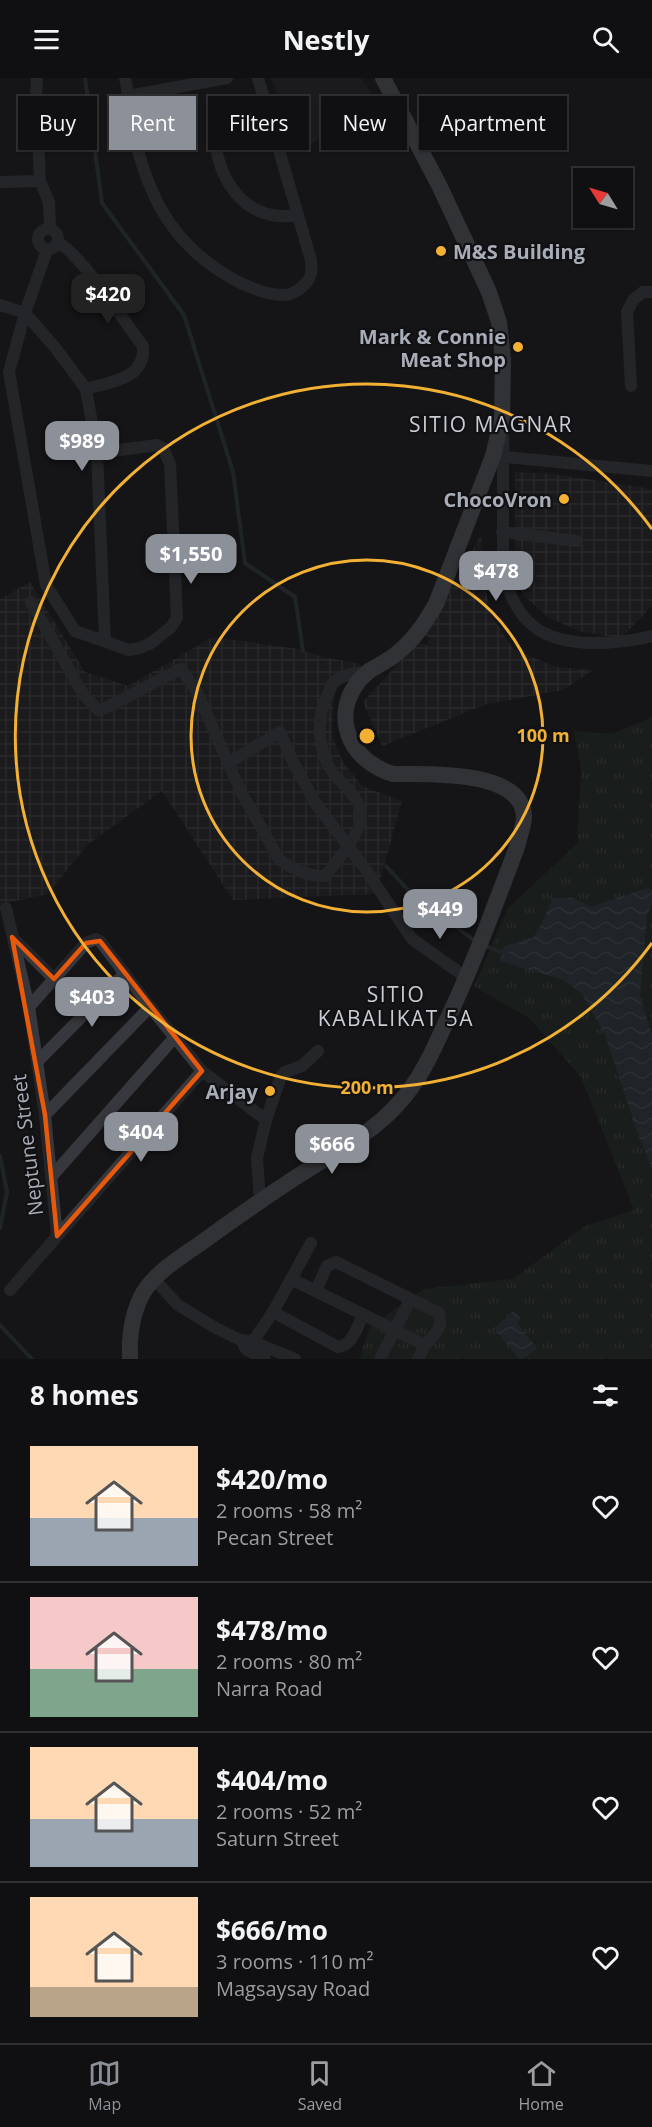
<!DOCTYPE html>
<html lang="en">
<head>
<meta charset="utf-8">
<style>
  :root { --surface:#101012; --page:#19191b; --text:#f1f3f6; --muted:#9c9d9f; --line:#303032; --accent:#8c9099 }
  body { margin:0; font-family:"Open Sans",sans-serif; background:var(--page); color:var(--text); height:100vh; display:flex; flex-direction:column; font-size:22px; white-space:nowrap }
  * { box-sizing:border-box; margin:0 }
  p { font-size:20px; color:var(--muted) }
  .icon { flex:none; width:33px; height:33px; fill:none; stroke:currentColor; stroke-width:2; stroke-linecap:round; stroke-linejoin:round }
  .map { position:relative; height:1281px; overflow:hidden }
  .sheet { display:flex; flex-direction:column; background:var(--surface); flex:1 }
  .sheet>* { flex:none }
  .hud { position:absolute; left:18px; top:18px; width:616px; height:54px; display:flex; gap:12px }
  .needle { width:39px; rotate:307deg }
  .fabs { position:absolute; left:573px; top:90px; display:grid; gap:12px }
  .fabs a { display:grid; place-items:center; width:60px; height:60px; border-radius:0px; background:var(--surface); box-shadow:0 2px 4px #0004,0 0 0 2px var(--line); font-size:30px }
  .price { position:absolute; translate:-50% -51px; padding:0 14px; border-radius:12px; background:var(--accent); color:#fff; font-size:20px; line-height:39px; filter:drop-shadow(0 2px 3px #0008) }
  .price::after { content:''; position:absolute; left:50%; top:36px; width:18px; height:14px; margin-left:-9px; background:inherit; clip-path:polygon(0 0,100% 0,50% 100%) }
  .price.selected { background:#222; color:#fff }
  ul { padding:0; list-style:none }
  li { display:flex; align-items:center; gap:18px; height:150px; padding:0 30px }
  li+li { border-top:2px solid var(--line) }
  li span { display:grid; place-items:center; flex:none; width:168px; height:120px; border-radius:0px; color:#555 }
  li>.icon { margin-inline-start:auto }
  span .icon { width:72px; height:72px; fill:#fffc; stroke-width:1 }
  li b { font-size:26px }
  h2 { display:flex; justify-content:space-between; align-items:center; height:72px; padding:0 30px; font-size:26px }
  .pill { padding:0 21px; border-radius:0px; background:var(--surface); box-shadow:0 2px 4px #0004,0 0 0 2px var(--line); font-size:21px; line-height:54px }
  .pill.selected { background:var(--accent); color:#fff }
  header { display:flex; justify-content:space-between; align-items:center; height:78px; padding:0 30px; background:var(--surface); font-size:27px; font-weight:700 }
  .menu { display:flex; justify-content:space-around; align-items:center; height:84px; border-top:2px solid var(--line); background:var(--surface); font-size:16px; color:var(--muted) }
  .menu a { display:grid; justify-items:center; gap:3px }
  .menu .selected { color:var(--accent) }
  .map>svg:first-child { display:block }
  .built { fill:#222225 }
  .industrial { fill:url(#industrial-grid) }
  .grass { fill:url(#grass-tufts) }
  .water { fill:url(#water-waves) }
  .lines { fill:none; stroke-linecap:round; stroke-linejoin:round }
  .stream { stroke:#2c353c; stroke-width:4 }
  .minor { stroke:#37383d; stroke-width:12 }
  .major { stroke:#53555c; stroke-width:16 }
  .marked { fill:none; stroke:#e8590c; stroke-width:4.5; stroke-linejoin:round }
  .ring { fill:none; stroke:#f2b134; stroke-width:3 }
  .poi-dot { fill:#f2b134; stroke:#111113; stroke-width:2 }
  .labels { text-anchor:middle; dominant-baseline:central; stroke-width:4.5; stroke-linejoin:round; paint-order:stroke }
  .poi-label { font-size:20px; font-weight:bold; fill:#a8adb8; stroke:#111113; text-anchor:end }
  .street-label { font-size:20px; fill:#a8adb8; stroke:#111113 }
  .neighbourhood-label { font-size:21px; letter-spacing:1.5px; fill:#c9ccd4; stroke:#111113 }
  .centre { fill:#f2b134; stroke:#111113; stroke-width:3 }
  .ring-label { font-size:18px; text-anchor:middle; font-weight:bold; fill:#f2b134; stroke:#111113; stroke-width:4.5; stroke-linejoin:round; paint-order:stroke }
</style>
</head>
<body>
<header><svg class="icon" aria-label="menu" viewBox="0 0 24 24"><path d="M4 6h16M4 12h16M4 18h16"/></svg>Nestly<svg class="icon" aria-label="search" viewBox="0 0 24 24"><circle cx="10" cy="10" r="6"/><path d="M15 15l6 6"/></svg></header>
<div class="map">
<svg width="652" height="1281" viewBox="0 0 652 1281">
  <defs>
    <pattern id="industrial-grid" width="8" height="8" patternUnits="userSpaceOnUse" patternTransform="scale(1.5)"><rect width="8" height="8" fill="#222225"/><path d="M0 4h8M4 0v8" fill="none" stroke="#3f3f43"/></pattern>
    <pattern id="grass-tufts" width="24" height="20" patternUnits="userSpaceOnUse" patternTransform="scale(1.5)"><rect width="24" height="20" fill="#1e261f"/><path d="M3 7l-1-3M5 7V3M7 7l1-3M15 17l-1-3M17 17v-4M19 17l1-3" fill="none" stroke="#3c433d"/></pattern>
    <pattern id="water-waves" width="16" height="10" patternUnits="userSpaceOnUse" patternTransform="scale(1.5)"><rect width="16" height="10" fill="#2c353c"/><path d="M0 5q4-4 8 0t8 0" fill="none" stroke="#485056"/></pattern>
  </defs>
  <rect width="100%" height="100%" fill="#161618"/>
  <!-- built -->
  <path class="built" d="M271,0H361L377,25L300,73Z"/>
  <!-- industrial -->
  <g class="industrial">
    <path d="M515,394L553,396L652,411V528L621,560L582,554L549,540L523,517L515,485Z"/>
    <path d="M481,457L486,514L491,537L513,571L556,589L593,592L563,612L487,626L382,668L363,624L417,565L427,567L429,560L425,557Z"/>
    <path d="M30,504L85,594L128,608L213,559L298,571L323,579L361,586L334,614L332,657L343,684L362,708L402,723L376,816L233,822L162,713L87,767L48,816L0,826V521Z"/>
  </g>
  <!-- grass -->
  <path class="grass" d="M652,639V1281H359L370,1248L424,1211L513,1201L585,1148L634,1132L581,999L529,940L474,908L508,830L577,766L581,692L574,653L612,656Z"/>
  <!-- water -->
  <g class="water">
    <path d="M647,810L652,812V825L647,837L640,918L652,957V1090L639,1059L605,957L582,916L563,902L500,883L504,868L533,860L543,843L553,820H574L591,829Z"/>
    <path d="M514,1233L521,1241L517,1245L537,1270L523,1281H519L494,1250Z"/>
  </g>
  <g class="lines">
    <!-- stream -->
    <g class="stream">
      <path d="M85,0L102,125L184,237L233,394L245,485L295,519L303,573"/>
      <path d="M386,788L408,812L476,864"/>
      <path d="M483,867L507,876"/>
      <path d="M0,1078L7,1114L0,1150"/>
      <path d="M0,1247L32,1281"/>
    </g>
    <!-- minor -->
    <g class="minor">
      <path d="M37,0L36,17L40,103L49,124L50,151"/>
      <path d="M125,0C129,15 128,30 131,45C145,107 164,157 220,193C238,205 261,216 283,217C294,217 308,207 311,196C312,192 311,186 311,182L258,0"/>
      <path d="M128,18L227,0"/>
      <path d="M215,64C221,108 249,145 297,137"/>
      <path d="M0,104L40,103"/>
      <circle cx="48" cy="161" r="10"/>
      <path d="M58,165C78,172 127,248 143,268C146,301 111,304 86,311"/>
      <path d="M47,172L25,235L9,294L46,507L75,553L129,572L140,570L151,565L171,549L177,540L170,386L163,370L157,367L97,375"/>
      <path d="M0,227L25,235L54,268L86,311L97,375L105,563"/>
      <path d="M631,308L627,234L633,222L643,214H652"/>
      <path d="M503,353V495C517,545 541,564 592,565C613,565 632,563 652,558"/>
      <path d="M505,379L652,393"/>
      <path d="M502,454L577,463"/>
      <path d="M31,524L83,616L99,633L181,591L197,614L241,714L279,781C291,791 310,799 325,798C334,787 362,753 361,740C360,713 339,708 328,687C317,665 317,638 328,616C330,613 331,606 334,604C342,596 359,595 369,593"/>
      <path d="M228,685L280,654L292,682L316,726L364,789L412,861L467,900"/>
      <path d="M6,830L29,929L45,1037L57,1158"/>
      <path d="M13,860L54,901"/>
      <path d="M29,929L86,865L96,861L100,863L150,929L202,993L266,1042"/>
      <path d="M37,984L125,895"/>
      <path d="M45,1037L150,929"/>
      <path d="M52,1098L175,959"/>
      <path d="M260,1123L257,1080L266,1042L281,998L285,994L302,988L318,973"/>
      <path d="M311,1165L273,1234L338,1269C353,1267 357,1249 363,1237"/>
      <path d="M154,1201L178,1227L214,1249L240,1262L251,1263L295,1281"/>
      <path d="M291,1201L425,1267L418,1281"/>
      <path d="M10,1212L202,993"/>
      <path d="M316,1212L327,1188L336,1184L439,1235C444,1250 434,1257 425,1267"/>
      <path d="M244,1268L247,1272L265,1281"/>
      <path d="M247,1272L273,1234"/>
      <path d="M380,1281L410,1222"/>
    </g>
    <!-- major -->
    <path class="major" d="M130,1281C129,1259 132,1235 143,1215C156,1194 181,1179 201,1165C237,1139 272,1114 309,1091C340,1071 373,1054 397,1027C420,1003 434,971 447,942C474,885 495,827 517,769C519,759 524,748 524,738C522,691 425,696 393,696C376,691 359,679 351,663C339,637 347,611 369,593C378,587 388,583 396,576C414,562 425,545 436,526L493,378L502,340L503,281L499,244L489,214L440,109L383,0"/>
  </g>
  <!-- marked area -->
  <path d="M0 0H652V1281H0ZM12,859L54,901L86,865L100,863L202,993L57,1158L45,1037Z" fill="#161618" fill-opacity=".55" fill-rule="evenodd"/>
  <path class="marked" d="M12,859L54,901L86,865L100,863L202,993L57,1158L45,1037Z"/>
  <!-- distance rings -->
  <g class="ring">
    <circle cx="367" cy="658" r="176"/>
    <path d="M652 865A352 352 0 1 1 652 451"/>
  </g>
  <!-- markers -->
  <g class="poi-dot">
    <circle cx="441" cy="173" r="6"/>
    <circle cx="518" cy="269" r="6"/>
    <circle cx="564" cy="421" r="6"/>
    <circle cx="270" cy="1013" r="6"/>
  </g>
  <g class="labels">
    <!-- poi labels -->
    <g class="poi-label">
      <text x="453" y="173" text-anchor="start">M&amp;S Building</text>
      <text x="506" y="258">Mark &amp; Connie<tspan x="506" dy="23">Meat Shop</tspan></text>
      <text x="552" y="421">ChocoVron</text>
      <text x="258" y="1013">Arjay</text>
    </g>
    <!-- street labels -->
    <g class="street-label">
      <text transform="translate(27 1067) rotate(-97)">Neptune Street</text>
    </g>
    <!-- neighbourhood labels -->
    <g class="neighbourhood-label">
      <text x="491" y="346">SITIO MAGNAR</text>
      <text x="396" y="916">SITIO<tspan x="396" dy="24">KABALIKAT 5A</tspan></text>
    </g>
  </g>
  <circle cx="367" cy="658" r="9" class="centre"/>
  <g class="ring-label">
    <text x="543" y="664">100 m</text>
    <text x="367" y="1016">200 m</text>
  </g>
</svg>
<div class="fabs">
<a><svg class="needle" viewBox="-14 -14 28 28"><path d="M0-13l5 13h-10z" fill="#e53935"/><path d="M0 13l5-13h-10z" fill="#9c9d9f"/></svg></a>
</div>
<b class="price selected" style="left:108px;top:247px">$420</b>
<b class="price" style="left:82px;top:394px">$989</b>
<b class="price" style="left:191px;top:507px">$1,550</b>
<b class="price" style="left:496px;top:524px">$478</b>
<b class="price" style="left:440px;top:862px">$449</b>
<b class="price" style="left:92px;top:950px">$403</b>
<b class="price" style="left:141px;top:1085px">$404</b>
<b class="price" style="left:332px;top:1097px">$666</b>
<div class="hud">
<a class="pill">Buy</a>
<a class="pill selected">Rent</a>
<a class="pill">Filters</a>
<a class="pill">New</a>
<a class="pill">Apartment</a>
</div>
</div>
<section class="sheet">
<h2>8 homes<svg class="icon" aria-label="filters" viewBox="0 0 24 24"><path d="M4 7h16M4 17h16"/><circle cx="9" cy="7" r="2"/><circle cx="15" cy="17" r="2"/></svg></h2>
<ul>
<li><span style="background:linear-gradient(#ffd9b3 60%,#9aa5b1 0)"><svg class="icon" aria-label="home" viewBox="0 0 24 24"><path d="M3 11l9-7 9 7M6 9v11h12V9"/></svg></span><div><b>$420/mo</b><p>2 rooms · 58 m²</p><p>Pecan Street</p></div><svg class="icon" aria-label="heart" viewBox="0 0 24 24"><path d="M12 20l-8-8c-3-5 5-10 8-4 3-6 11-1 8 4z"/></svg></li>
<li><span style="background:linear-gradient(#f6c9c9 60%,#7fa58c 0)"><svg class="icon" aria-label="home" viewBox="0 0 24 24"><path d="M3 11l9-7 9 7M6 9v11h12V9"/></svg></span><div><b>$478/mo</b><p>2 rooms · 80 m²</p><p>Narra Road</p></div><svg class="icon" aria-label="heart" viewBox="0 0 24 24"><path d="M12 20l-8-8c-3-5 5-10 8-4 3-6 11-1 8 4z"/></svg></li>
<li><span style="background:linear-gradient(#ffd9b3 60%,#9aa5b1 0)"><svg class="icon" aria-label="home" viewBox="0 0 24 24"><path d="M3 11l9-7 9 7M6 9v11h12V9"/></svg></span><div><b>$404/mo</b><p>2 rooms · 52 m²</p><p>Saturn Street</p></div><svg class="icon" aria-label="heart" viewBox="0 0 24 24"><path d="M12 20l-8-8c-3-5 5-10 8-4 3-6 11-1 8 4z"/></svg></li>
<li><span style="background:linear-gradient(#ffd9b3 75%,#b9a48a 0)"><svg class="icon" aria-label="home" viewBox="0 0 24 24"><path d="M3 11l9-7 9 7M6 9v11h12V9"/></svg></span><div><b>$666/mo</b><p>3 rooms · 110 m²</p><p>Magsaysay Road</p></div><svg class="icon" aria-label="heart" viewBox="0 0 24 24"><path d="M12 20l-8-8c-3-5 5-10 8-4 3-6 11-1 8 4z"/></svg></li>
</ul>
</section>
<nav class="menu">
<a class="selected"><svg class="icon" aria-label="map" viewBox="0 0 24 24"><path d="M3 6l6-2 6 2 6-2v14l-6 2-6-2-6 2zM9 4v14M15 6v14"/></svg>Map</a>
<a><svg class="icon" aria-label="saved" viewBox="0 0 24 24"><path d="M7 4h10v16l-5-4-5 4z"/></svg>Saved</a>
<a><svg class="icon" aria-label="home" viewBox="0 0 24 24"><path d="M3 11l9-7 9 7M6 9v11h12V9"/></svg>Home</a>
</nav>
</body>
</html>
